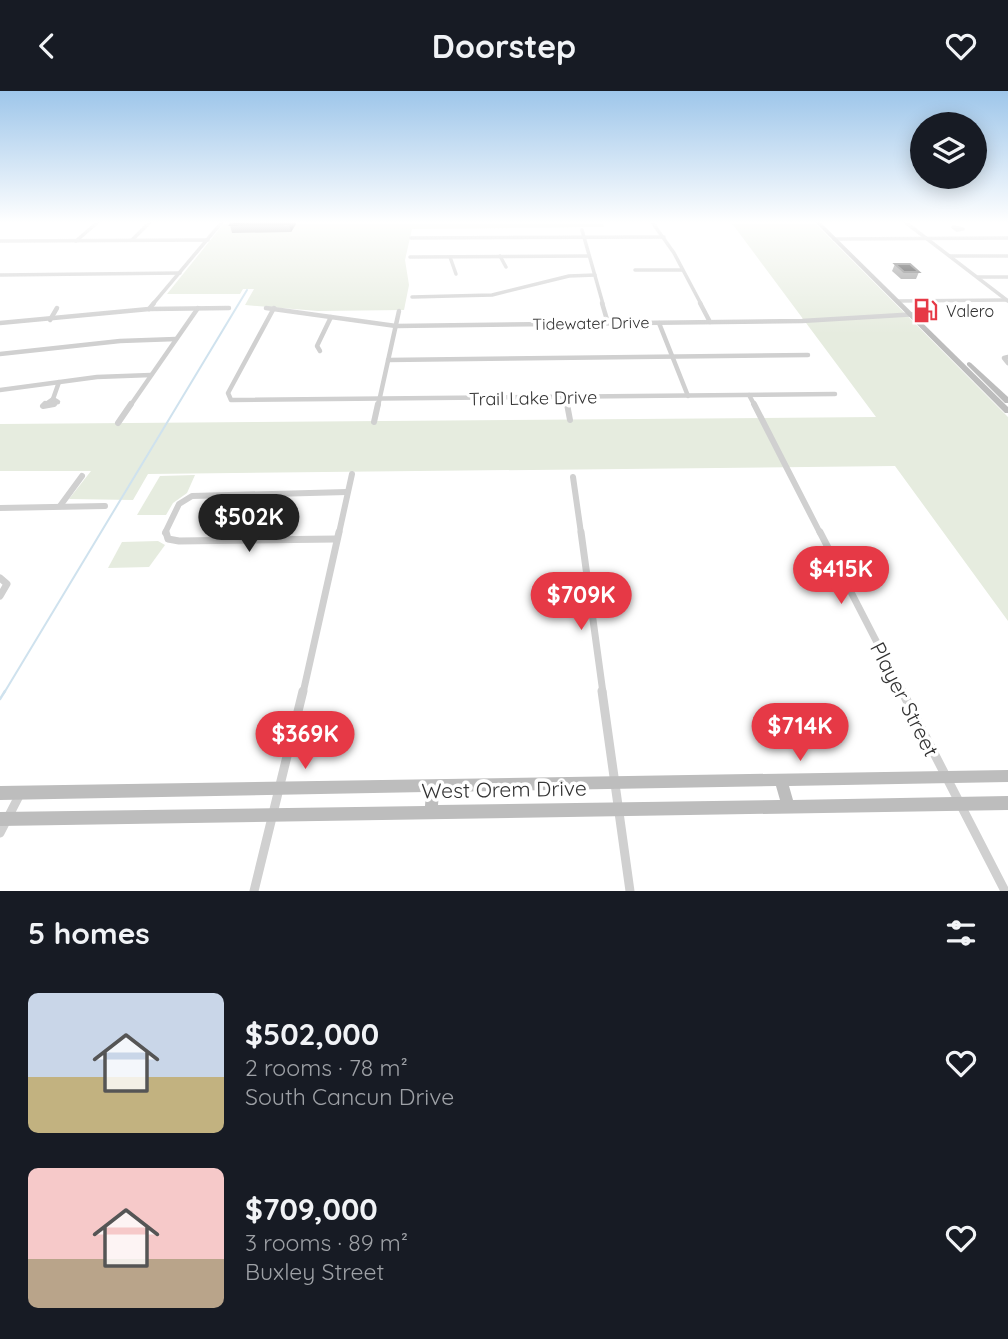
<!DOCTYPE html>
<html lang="en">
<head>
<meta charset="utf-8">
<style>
  :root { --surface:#171b24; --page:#20242c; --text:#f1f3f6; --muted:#9ea1a6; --accent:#e63946 }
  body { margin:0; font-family:Quicksand,sans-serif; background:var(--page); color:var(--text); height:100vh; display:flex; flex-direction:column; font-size:26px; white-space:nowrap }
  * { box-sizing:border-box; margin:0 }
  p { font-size:23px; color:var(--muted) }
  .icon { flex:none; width:38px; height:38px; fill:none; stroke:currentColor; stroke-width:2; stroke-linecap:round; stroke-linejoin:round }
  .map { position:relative; height:800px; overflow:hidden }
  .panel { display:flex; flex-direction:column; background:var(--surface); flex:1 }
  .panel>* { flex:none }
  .controls { position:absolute; left:910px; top:21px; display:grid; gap:14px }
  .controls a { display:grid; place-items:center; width:77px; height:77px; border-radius:50%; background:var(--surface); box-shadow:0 4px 18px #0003; font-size:35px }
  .price { position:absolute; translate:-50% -60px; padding:0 16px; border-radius:24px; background:var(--accent); color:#fff; font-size:23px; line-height:46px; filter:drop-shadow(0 2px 4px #0008) }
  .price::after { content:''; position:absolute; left:50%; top:42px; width:21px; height:16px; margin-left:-10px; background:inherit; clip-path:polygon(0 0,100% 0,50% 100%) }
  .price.on { background:#222; color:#fff }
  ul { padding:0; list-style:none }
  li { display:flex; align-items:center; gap:21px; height:175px; padding:0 28px }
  li span { display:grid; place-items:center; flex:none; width:196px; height:140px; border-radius:10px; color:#555 }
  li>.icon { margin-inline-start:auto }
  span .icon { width:84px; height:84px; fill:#fffc; stroke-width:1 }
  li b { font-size:30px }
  h2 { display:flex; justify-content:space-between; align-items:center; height:84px; padding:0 28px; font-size:30px }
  header { display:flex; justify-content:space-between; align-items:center; height:91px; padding:0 28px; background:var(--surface); font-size:32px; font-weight:800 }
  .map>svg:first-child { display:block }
  .green { fill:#e6ecdf }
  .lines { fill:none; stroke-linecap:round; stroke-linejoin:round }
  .stream-far1 { stroke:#cfe2ee; stroke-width:2 }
  .stream { stroke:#cfe2ee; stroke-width:2.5 }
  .minor-far4 { stroke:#d0d0d0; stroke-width:3.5 }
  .minor-far3 { stroke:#d0d0d0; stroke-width:4.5 }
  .minor-far2 { stroke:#d0d0d0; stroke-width:6 }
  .minor-far1 { stroke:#d0d0d0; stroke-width:7 }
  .minor { stroke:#d0d0d0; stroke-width:9 }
  .secondary { fill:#bdbdbd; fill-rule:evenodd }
  .wall { fill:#8c8c8c }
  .shaded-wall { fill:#5f5f5f }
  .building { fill:#1a1a1a; stroke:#5f5f5f; stroke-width:2 }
  .labels { text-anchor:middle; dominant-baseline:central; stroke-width:7; stroke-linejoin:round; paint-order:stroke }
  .far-poi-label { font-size:16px; fill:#333; stroke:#fff; text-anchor:start }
  .far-street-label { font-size:16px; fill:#333; stroke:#fff }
  .street-label { font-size:18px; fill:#333; stroke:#fff }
  .near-street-label { font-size:21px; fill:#333; stroke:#fff }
</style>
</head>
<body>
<header><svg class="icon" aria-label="back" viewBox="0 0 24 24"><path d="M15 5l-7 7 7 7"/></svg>Doorstep<svg class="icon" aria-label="heart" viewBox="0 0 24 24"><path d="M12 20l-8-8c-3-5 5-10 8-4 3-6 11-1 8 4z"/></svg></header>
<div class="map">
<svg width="1008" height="800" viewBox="0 0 1008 800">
  <rect width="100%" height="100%" fill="#fff"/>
  <!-- green -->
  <g class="green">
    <path d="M225,131H603L604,136L412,138L405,169L409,194L404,219L318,220L245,214L254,198H243L240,203H167Z"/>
    <path d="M731,131H814L1008,326V530L895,375L148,383L133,409L69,408L91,380H0V333L876,326Z"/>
    <path d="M195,384L187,402L173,412L166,424H137L160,385Z"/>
    <path d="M158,450L165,454L149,476L108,477L122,451Z"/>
  </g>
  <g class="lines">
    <!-- stream-far1 -->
    <path class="stream-far1" d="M4,602L247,199"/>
    <!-- stream -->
    <path class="stream" d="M0,608L5,600"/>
    <!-- minor-far4 -->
    <g class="minor-far4">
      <path d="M652,131L674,162L701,213"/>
      <path d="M905,131L1008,210"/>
      <path d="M953,136L963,138L957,139Z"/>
      <path d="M582,139L603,213"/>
      <path d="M411,147L664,146"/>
      <path d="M834,148L1008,147"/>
      <path d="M132,149L150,131"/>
      <path d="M0,150L208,149"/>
      <path d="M76,150L98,131"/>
      <path d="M500,165L506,176"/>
      <path d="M950,165H1008"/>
      <path d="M410,166L589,165"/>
      <path d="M450,166L456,183"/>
      <path d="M635,179H682"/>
      <path d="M0,184L180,182"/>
      <path d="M978,186H1008"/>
      <path d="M412,206L492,204L569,185L595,184"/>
      <path d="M897,210L1006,209"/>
      <path d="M153,213L222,131"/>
    </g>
    <!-- minor-far3 -->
    <g class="minor-far3">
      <path d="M602,212L608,232"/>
      <path d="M700,212L710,231"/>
      <path d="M266,217L396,235L802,230L918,223"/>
      <path d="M274,217L228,302L231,309L835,303"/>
      <path d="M149,218L154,212"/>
      <path d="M50,229L57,217"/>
      <path d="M0,232L149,218L229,217"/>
      <path d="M659,232L688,305"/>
      <path d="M320,260L317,255L331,226"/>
      <path d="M0,263L120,250L176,248"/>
      <path d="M1008,266L1004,267L1008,272"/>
      <path d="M388,269L808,264"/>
      <path d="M0,299L97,286L151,284"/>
      <path d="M749,304L755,315"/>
      <path d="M566,306L568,315"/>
      <path d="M53,308L58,311L43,315Z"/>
      <path d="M53,308L59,291"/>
      <path d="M130,315L198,217"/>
      <path d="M378,315L399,220"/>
    </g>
    <!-- minor-far2 -->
    <g class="minor-far2">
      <path d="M45,313L43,315L54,313"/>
      <path d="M567,313L570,329"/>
      <path d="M754,313L820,442"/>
      <path d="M374,331L378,313"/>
      <path d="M118,332L131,313"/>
      <path d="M573,386L581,442"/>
      <path d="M60,415L82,385"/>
      <path d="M0,417L105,415"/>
      <path d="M165,442L179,413L192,405L347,401"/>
      <path d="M339,442L352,383"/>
    </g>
    <!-- minor-far1 -->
    <g class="minor-far1">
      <path d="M166,441L168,448L179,450L336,448"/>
      <path d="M581,441L603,602"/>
      <path d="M820,441L903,602"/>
      <path d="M0,487L7,493L0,505"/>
      <path d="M303,602L339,441"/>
    </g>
    <!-- minor -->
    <g class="minor">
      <path d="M602,600L630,800"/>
      <path d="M902,600L1005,800"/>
      <path d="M0,742L20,703"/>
      <path d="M254,800L303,600"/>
    </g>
    <!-- secondary -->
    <g class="secondary">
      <path d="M815,131H820L1008,316V322H1005Z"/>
      <path d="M969,271L971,272L1008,306V312H1005L967,274V272Z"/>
      <path d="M1008,679V691L789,695L793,709L1008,705V719L0,735V721L425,715L426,701L0,709V695ZM776,695L780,709L438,714L439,701Z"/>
    </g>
  </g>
  <!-- wall -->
  <g class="wall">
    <path d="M232,131H295L296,133L291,141L232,142L230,134Z"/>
    <path d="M895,173L919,181L916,188H901L892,180Z"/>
  </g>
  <!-- shaded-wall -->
  <path class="shaded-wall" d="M290,131H295L296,133L291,141L289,133Z"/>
  <!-- building -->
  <g class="building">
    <path d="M232,131H290L289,133L230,134Z"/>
    <path d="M895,173H910L919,181H904Z"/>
  </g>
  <!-- sky -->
  <linearGradient id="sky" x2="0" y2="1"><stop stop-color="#9ec6ea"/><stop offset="0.54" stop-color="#fff"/><stop offset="1" stop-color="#fff" stop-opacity="0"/></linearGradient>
  <rect width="1008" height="243" fill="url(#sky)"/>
  <!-- icons -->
  <defs>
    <symbol id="fuel-bare" viewBox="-9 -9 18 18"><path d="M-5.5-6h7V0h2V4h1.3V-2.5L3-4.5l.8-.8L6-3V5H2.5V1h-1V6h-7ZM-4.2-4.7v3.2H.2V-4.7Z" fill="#e63946" stroke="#fff" stroke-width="2.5" paint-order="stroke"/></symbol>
  </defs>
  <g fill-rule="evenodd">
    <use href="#fuel-bare" x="908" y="202" width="35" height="35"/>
  </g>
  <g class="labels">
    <!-- far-poi labels -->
    <g class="far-poi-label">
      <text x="946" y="220">Valero</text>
    </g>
    <!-- far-street labels -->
    <g class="far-street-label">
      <text transform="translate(591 232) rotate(-1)">Tidewater Drive</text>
    </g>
    <!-- street labels -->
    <g class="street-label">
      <text transform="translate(533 307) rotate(-1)">Trail Lake Drive</text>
    </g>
    <!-- near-street labels -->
    <g class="near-street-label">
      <text transform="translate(905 608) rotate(63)">Player Street</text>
      <text transform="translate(504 698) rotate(-1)">West Orem Drive</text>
    </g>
  </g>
</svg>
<div class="controls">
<a><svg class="icon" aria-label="layers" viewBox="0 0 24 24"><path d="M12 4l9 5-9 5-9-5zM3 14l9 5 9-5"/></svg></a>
</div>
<b class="price on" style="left:249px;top:463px">$502K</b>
<b class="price" style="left:841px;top:515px">$415K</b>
<b class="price" style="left:581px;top:541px">$709K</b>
<b class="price" style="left:800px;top:672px">$714K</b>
<b class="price" style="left:305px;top:680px">$369K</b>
</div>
<section class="panel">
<h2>5 homes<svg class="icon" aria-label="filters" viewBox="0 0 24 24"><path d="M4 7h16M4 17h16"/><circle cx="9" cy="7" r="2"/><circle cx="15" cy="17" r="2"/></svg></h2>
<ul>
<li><span style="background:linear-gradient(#c9d6e8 60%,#c2b280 0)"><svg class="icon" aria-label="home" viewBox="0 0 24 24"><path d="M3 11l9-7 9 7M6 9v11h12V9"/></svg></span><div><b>$502,000</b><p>2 rooms · 78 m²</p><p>South Cancun Drive</p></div><svg class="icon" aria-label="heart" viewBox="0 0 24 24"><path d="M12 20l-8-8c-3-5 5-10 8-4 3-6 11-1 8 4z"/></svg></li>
<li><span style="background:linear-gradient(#f6c9c9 65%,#b9a48a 0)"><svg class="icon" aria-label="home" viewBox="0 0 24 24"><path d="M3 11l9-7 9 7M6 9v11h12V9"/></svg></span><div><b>$709,000</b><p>3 rooms · 89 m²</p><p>Buxley Street</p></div><svg class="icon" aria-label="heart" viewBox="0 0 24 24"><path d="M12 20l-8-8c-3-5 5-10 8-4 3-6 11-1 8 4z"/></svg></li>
</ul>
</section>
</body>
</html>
